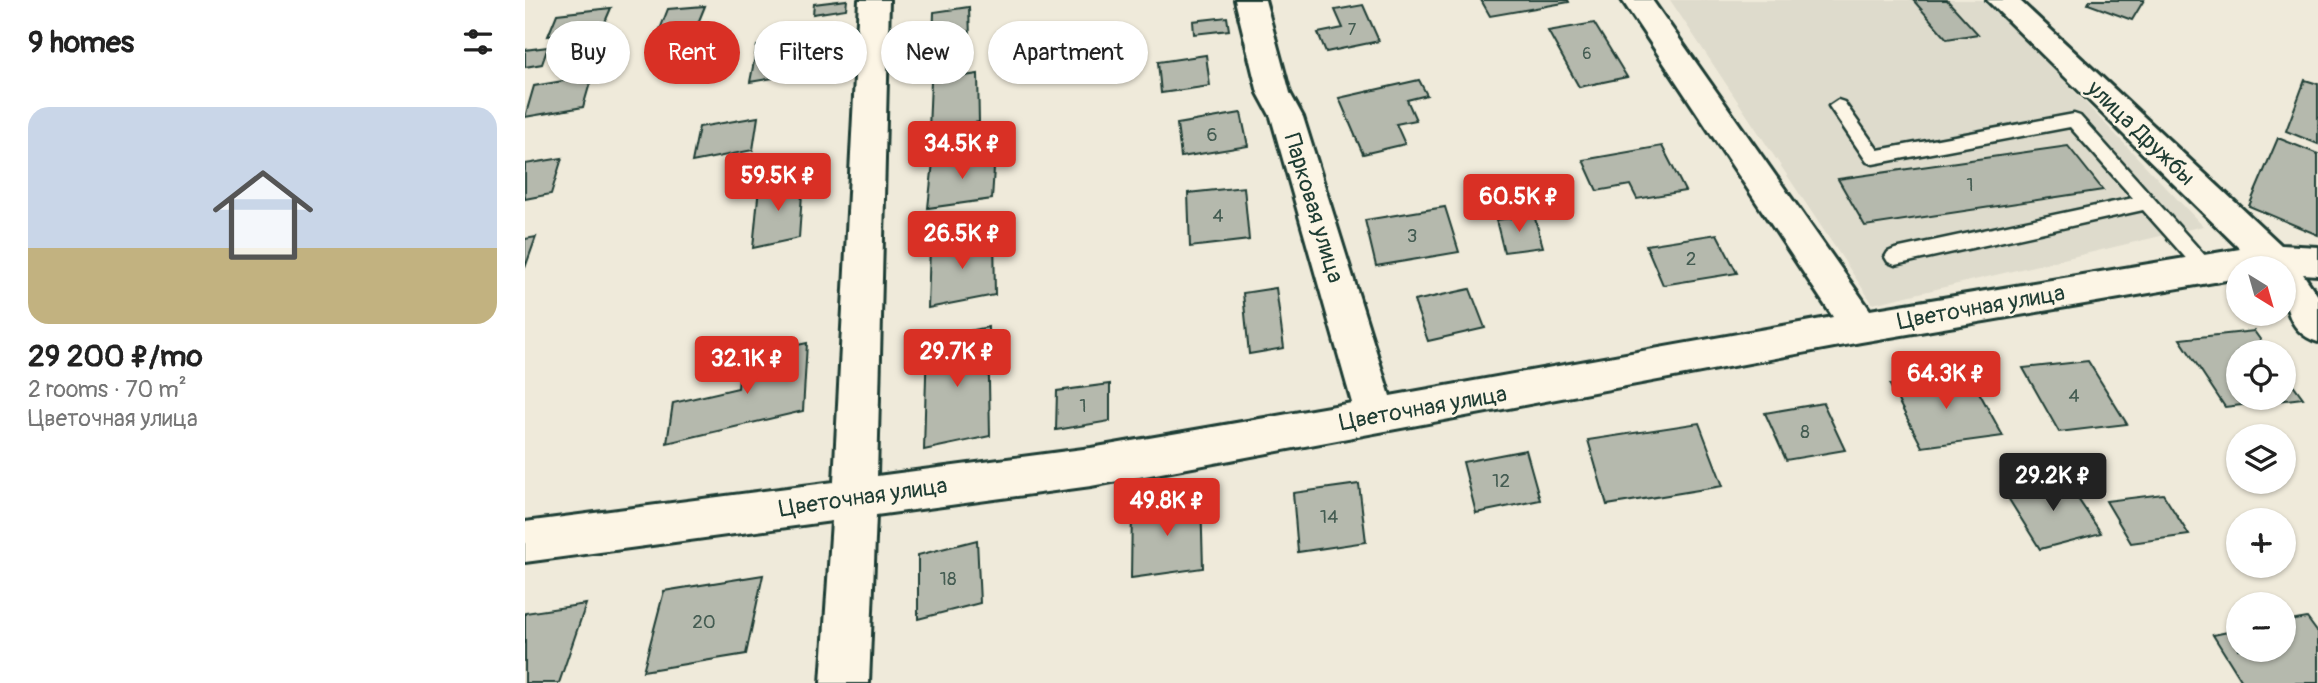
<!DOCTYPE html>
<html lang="en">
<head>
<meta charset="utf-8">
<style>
  :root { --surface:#fff; --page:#f6f6f6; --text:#222; --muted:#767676; --line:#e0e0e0; --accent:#d93025 }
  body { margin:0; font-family:Pangolin,sans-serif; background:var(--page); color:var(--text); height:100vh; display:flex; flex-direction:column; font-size:26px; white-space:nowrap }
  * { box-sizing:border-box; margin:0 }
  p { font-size:23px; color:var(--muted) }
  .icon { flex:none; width:38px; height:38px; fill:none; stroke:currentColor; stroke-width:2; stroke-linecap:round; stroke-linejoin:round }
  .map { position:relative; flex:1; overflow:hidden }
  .sheet { display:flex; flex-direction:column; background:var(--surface); width:525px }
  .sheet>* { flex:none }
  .hud { position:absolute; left:21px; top:21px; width:665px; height:63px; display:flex; gap:14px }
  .needle { width:46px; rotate:143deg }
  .controls { position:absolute; left:1701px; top:256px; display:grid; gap:14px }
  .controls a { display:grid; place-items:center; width:70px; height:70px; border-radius:50%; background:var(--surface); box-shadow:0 2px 5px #0004; font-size:35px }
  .price { position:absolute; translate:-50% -60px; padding:0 16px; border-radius:7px; background:var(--accent); color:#fff; font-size:23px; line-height:46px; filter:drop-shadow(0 2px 4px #0008) }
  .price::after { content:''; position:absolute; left:50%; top:42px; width:21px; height:16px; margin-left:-10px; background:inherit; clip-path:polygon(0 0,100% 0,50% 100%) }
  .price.on { background:#222; color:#fff }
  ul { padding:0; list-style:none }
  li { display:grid; align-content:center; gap:14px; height:371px; padding:0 28px }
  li+li { border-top:2px solid var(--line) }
  li span { display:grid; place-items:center; height:217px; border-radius:21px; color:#555 }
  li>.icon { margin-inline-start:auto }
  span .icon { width:126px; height:126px; fill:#fffc; stroke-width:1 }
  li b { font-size:30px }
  h2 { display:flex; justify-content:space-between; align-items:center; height:84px; padding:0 28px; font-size:30px }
  .tag { padding:0 24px; border-radius:32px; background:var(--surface); box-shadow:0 2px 5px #0004; font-size:24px; line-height:63px }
  .tag.on { background:var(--accent); color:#fff }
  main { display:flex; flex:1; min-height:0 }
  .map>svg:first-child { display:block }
  .built { fill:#dedbcc }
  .building { fill:#b5b9ad; stroke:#1f3d34; stroke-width:2 }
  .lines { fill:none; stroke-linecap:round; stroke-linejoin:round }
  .lane-casing { stroke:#1f3d34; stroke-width:5 }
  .street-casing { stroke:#1f3d34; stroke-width:6 }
  .lane { fill:#fcf5e5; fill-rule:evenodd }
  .street { fill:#fcf5e5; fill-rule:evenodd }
  .labels { text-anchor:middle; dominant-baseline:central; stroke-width:5; stroke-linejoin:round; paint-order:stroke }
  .far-number-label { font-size:16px; fill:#445c52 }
  .number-label { font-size:19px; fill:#445c52 }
  .street-label { font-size:23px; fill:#1f3d34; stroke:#fcf5e5 }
</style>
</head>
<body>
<main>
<section class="sheet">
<h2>9 homes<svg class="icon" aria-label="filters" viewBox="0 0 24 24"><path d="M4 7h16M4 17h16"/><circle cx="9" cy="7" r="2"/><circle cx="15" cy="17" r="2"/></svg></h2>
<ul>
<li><span style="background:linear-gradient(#c9d6e8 65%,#c2b280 0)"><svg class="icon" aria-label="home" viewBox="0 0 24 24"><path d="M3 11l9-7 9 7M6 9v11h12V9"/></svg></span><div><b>29 200 ₽/mo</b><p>2 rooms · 70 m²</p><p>Цветочная улица</p></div></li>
</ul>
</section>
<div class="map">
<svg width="1793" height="683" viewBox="0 0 1793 683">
  <rect width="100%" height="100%" fill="#efeada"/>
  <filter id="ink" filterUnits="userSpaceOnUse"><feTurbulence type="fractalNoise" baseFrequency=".0143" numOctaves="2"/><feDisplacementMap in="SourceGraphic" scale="14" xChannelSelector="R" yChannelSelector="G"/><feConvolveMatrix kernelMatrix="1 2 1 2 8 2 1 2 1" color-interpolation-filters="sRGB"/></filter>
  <g filter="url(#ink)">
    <!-- built -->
    <path class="built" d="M1145,0H1462L1678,226L1348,304Z"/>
    <!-- building -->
    <g class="building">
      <path d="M322,0L321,9L288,14L289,4Z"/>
      <path d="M956,0H1043L1044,2L965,16Z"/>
      <path d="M1388,0H1422L1453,34L1422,39Z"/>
      <path d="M1565,0H1619L1607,20L1563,4Z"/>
      <path d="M838,5L854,41L801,52L793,33L818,28L810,10Z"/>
      <path d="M180,6L169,33L132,37L143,9Z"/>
      <path d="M444,7L445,38L408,44L409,12Z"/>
      <path d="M86,8L77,29L23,36L32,14Z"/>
      <path d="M702,17L704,30L669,34L668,21Z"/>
      <path d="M1069,23L1102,77L1054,87L1023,31Z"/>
      <path d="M294,36L290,71L225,82L232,46Z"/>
      <path d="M23,47L17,64L0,67V50Z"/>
      <path d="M681,55L685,86L636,93L633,62Z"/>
      <path d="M453,74L454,122L404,130L406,81Z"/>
      <path d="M67,76L58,107L0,117L9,86Z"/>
      <path d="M894,80L902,95L882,100L891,120L871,124L880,144L838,154L814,98Z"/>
      <path d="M1780,80L1793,84V144L1761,131Z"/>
      <path d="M716,113L723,146L656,157L652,124Z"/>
      <path d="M233,117L228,150L167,162L174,127Z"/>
      <path d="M1753,138L1793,154V235L1724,206Z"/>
      <path d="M1137,146L1160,191L1112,199L1105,185L1072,191L1058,160Z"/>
      <path d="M1543,146L1578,190L1340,226L1313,179Z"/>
      <path d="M470,153L467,199L403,208L408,162Z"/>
      <path d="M37,158L26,194L0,199V164Z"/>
      <path d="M278,179L274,238L228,248L234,187Z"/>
      <path d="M719,187L724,240L665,247L663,193Z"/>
      <path d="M920,207L934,252L851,266L840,220Z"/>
      <path d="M1009,215L1018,247L979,252L971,220Z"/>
      <path d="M1192,234L1212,273L1138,285L1121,245Z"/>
      <path d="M469,235L470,295L403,308L405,246Z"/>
      <path d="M11,237L0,268V239Z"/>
      <path d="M751,288L759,348L724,354L718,293Z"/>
      <path d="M945,289L960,328L903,341L889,301Z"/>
      <path d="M463,327L465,436L399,450L402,340Z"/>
      <path d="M1729,331L1744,352H1713V397H1759V372L1778,398L1700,407L1655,339Z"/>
      <path d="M282,343L278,411L142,443L148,403L213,388L216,357Z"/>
      <path d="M1563,361L1602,424L1534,432L1498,368Z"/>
      <path d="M1444,374L1478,436L1397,447L1365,385Z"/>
      <path d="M585,384V421L531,430L532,391Z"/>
      <path d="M1298,403L1320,450L1261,460L1240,413Z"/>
      <path d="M1174,423L1198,486L1082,505L1063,440Z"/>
      <path d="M1001,450L1015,500L951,513L938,462Z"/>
      <path d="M1539,478L1576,533L1515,549L1480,493Z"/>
      <path d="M834,484L841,542L773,552L768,493Z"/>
      <path d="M1638,494L1664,535L1606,543L1581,501Z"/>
      <path d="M676,498L678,568L606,578L607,508Z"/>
      <path d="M452,540L455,603L393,619V555Z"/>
      <path d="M238,575L221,654L118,671L139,591Z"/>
      <path d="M61,604L34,683H0V613Z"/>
      <path d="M1782,618L1793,633V683H1718L1688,635L1713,630V649H1759V622Z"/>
    </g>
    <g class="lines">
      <defs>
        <path id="lane" d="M1313,100L1319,102L1353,150L1549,114L1555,116L1692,269L1689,274L1682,277L1675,274L1618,210L1370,265L1363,262L1360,257L1363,252L1370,249L1608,198L1545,127L1348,164L1342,162L1304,106Z"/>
        <path id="street" d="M334,0H364L352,476L566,448L827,403L746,117L733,93L710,0H740L765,93L778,117L865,396L1308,317L1097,0H1127L1345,310L1715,249L1462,0H1494L1756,245L1793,247V275L1778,274L1793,296V342C1759,331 1759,298 1759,268H1713V278L1336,342L566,486L351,515L344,683H296L307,521L0,562V522L309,482Z"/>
      </defs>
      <!-- lane casing -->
      <use href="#lane" class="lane-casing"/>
      <!-- street casing -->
      <use href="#street" class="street-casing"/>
      <!-- lane -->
      <use href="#lane" class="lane"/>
      <!-- street -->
      <use href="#street" class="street"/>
    </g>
  </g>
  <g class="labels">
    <!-- far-number labels -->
    <g class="far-number-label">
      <text x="827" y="30">7</text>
      <text x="1062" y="54">6</text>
    </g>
    <!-- number labels -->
    <g class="number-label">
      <text x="687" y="135">6</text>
      <text x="1445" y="185">1</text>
      <text x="693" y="216">4</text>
      <text x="887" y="236">3</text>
      <text x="1166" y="259">2</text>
      <text x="1549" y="396">4</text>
      <text x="558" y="406">1</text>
      <text x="1280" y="432">8</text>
      <text x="976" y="481">12</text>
      <text x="804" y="517">14</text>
      <text x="423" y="579">18</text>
      <text x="179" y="622">20</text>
    </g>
    <!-- street labels -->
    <g class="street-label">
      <text transform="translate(1616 133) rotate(44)">улица Дружбы</text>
      <text transform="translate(789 208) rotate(73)">Парковая улица</text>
      <text transform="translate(1456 307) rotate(-10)">Цветочная улица</text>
      <text transform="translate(898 408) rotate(-10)">Цветочная улица</text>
      <text transform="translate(338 497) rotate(-8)">Цветочная улица</text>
    </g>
  </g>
</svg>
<div class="controls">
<a><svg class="needle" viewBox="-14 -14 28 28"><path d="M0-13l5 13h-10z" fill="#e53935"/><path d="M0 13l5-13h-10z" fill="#767676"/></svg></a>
<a><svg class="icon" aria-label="locate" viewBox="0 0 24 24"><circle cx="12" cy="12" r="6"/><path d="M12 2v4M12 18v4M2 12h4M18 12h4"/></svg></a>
<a><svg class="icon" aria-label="layers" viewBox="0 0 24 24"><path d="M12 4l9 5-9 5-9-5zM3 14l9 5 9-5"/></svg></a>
<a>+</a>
<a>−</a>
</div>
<b class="price" style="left:437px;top:181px">34.5K ₽</b>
<b class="price" style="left:253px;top:213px">59.5K ₽</b>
<b class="price" style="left:994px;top:234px">60.5K ₽</b>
<b class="price" style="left:437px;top:271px">26.5K ₽</b>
<b class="price" style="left:432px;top:389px">29.7K ₽</b>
<b class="price" style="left:222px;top:396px">32.1K ₽</b>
<b class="price" style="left:1421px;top:411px">64.3K ₽</b>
<b class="price on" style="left:1528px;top:513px">29.2K ₽</b>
<b class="price" style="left:642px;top:538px">49.8K ₽</b>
<div class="hud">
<a class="tag">Buy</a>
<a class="tag on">Rent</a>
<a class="tag">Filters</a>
<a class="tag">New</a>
<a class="tag">Apartment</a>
</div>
</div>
</main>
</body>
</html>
